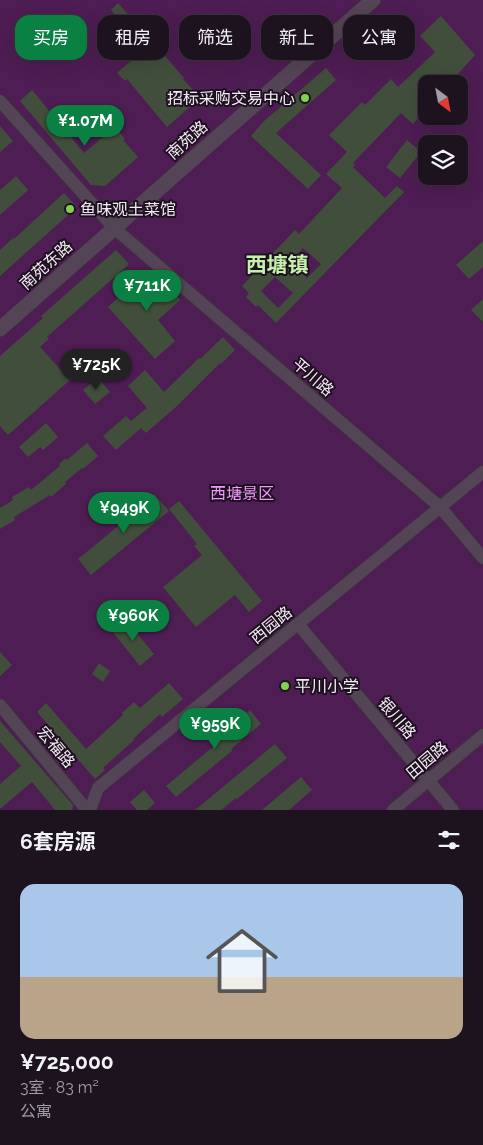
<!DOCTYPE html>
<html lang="zh">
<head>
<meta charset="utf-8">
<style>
  :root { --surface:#1d131e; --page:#251c27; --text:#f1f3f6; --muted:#a09ea4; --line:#3b323c; --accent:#0b8043 }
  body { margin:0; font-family:Raleway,"Noto Sans SC",sans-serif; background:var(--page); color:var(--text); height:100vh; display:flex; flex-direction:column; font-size:19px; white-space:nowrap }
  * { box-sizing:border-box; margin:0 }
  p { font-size:16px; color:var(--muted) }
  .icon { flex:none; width:28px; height:28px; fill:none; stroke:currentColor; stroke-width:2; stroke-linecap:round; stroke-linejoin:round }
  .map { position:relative; height:810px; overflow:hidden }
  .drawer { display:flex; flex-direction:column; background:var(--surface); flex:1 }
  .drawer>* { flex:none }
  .banner { position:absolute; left:15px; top:15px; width:454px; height:45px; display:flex; gap:10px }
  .needle { width:32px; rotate:148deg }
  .tools { position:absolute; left:418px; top:75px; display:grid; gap:10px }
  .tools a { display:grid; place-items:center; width:50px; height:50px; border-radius:10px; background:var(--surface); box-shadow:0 5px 20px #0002,0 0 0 1px var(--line); font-size:25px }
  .price { position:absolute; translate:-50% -42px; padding:0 11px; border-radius:18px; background:var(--accent); color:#fff; font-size:16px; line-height:32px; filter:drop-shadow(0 1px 2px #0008) }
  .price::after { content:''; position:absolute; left:50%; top:30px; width:15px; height:11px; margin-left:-8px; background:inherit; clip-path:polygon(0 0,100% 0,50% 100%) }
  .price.active { background:#222; color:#fff }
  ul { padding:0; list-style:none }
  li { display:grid; align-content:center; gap:10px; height:265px; padding:0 20px }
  li span { display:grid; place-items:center; height:155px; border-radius:15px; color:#555 }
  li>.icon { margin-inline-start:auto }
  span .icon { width:90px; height:90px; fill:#fffc; stroke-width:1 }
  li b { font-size:21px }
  h2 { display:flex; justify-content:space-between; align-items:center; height:60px; padding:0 20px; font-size:21px }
  .pill { padding:0 18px; border-radius:15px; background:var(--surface); box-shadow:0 5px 20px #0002,0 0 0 1px var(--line); font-size:18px; line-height:45px }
  .pill.active { background:var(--accent); color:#fff }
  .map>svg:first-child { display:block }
  .green { fill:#4e1d53; fill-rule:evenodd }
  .building { fill:#424e3c; fill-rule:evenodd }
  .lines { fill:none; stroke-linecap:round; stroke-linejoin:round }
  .minor-casing { stroke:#3e333e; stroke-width:14 }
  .secondary-casing { stroke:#3e333e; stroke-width:16 }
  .minor { stroke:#544556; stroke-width:12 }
  .secondary { stroke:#544556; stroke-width:15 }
  .poi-dot { fill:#84cf4d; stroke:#1d101f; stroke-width:2 }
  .labels { text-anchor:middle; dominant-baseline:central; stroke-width:4; stroke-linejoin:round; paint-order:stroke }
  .poi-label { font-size:16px; fill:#f4eaf4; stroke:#1d101f; text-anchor:start }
  .street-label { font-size:16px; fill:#f4eaf4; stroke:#1d101f }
  .park-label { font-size:16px; fill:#f19af9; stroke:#1d101f }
  .district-label { font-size:21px; font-weight:bold; fill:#c6f1ad; stroke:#1d101f }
</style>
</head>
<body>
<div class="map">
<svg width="483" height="810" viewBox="0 0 483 810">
  <rect width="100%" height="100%" fill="#271928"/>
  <!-- green -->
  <path class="green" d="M0,0H483V810H0ZM426,84H459V116H426ZM426,144H459V176H426Z"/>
  <!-- building -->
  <g class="building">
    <path d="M118,3L141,29L134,35L111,10Z"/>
    <path d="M441,16L475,55L449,84H426V109L413,124L401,113L353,163L355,165L353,167L385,198L397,186L404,192L276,323L258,305L256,307L246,297L249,293L242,286L295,230L299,234L342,188L326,174L347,152L329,135L362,102L365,105L391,79L398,87L435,52L420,36ZM303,248L321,264L307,278L290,262ZM275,277L293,293L278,308L261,291Z"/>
    <path d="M153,42L184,78L183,79L200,98L167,127L127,79L125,81L117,73Z"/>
    <path d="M326,68L336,80L276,133L321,175L308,189L251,136L263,122Z"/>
    <path d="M32,90L84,153L115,127L125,139L123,140L138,157L105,186L91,185L20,101Z"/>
    <path d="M0,126L13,141L0,152Z"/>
    <path d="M407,140L421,152L400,178L386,167Z"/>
    <path d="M16,176L28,190L0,215V190Z"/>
    <path d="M64,193L77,207L0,276V250L13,238L14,239Z"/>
    <path d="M483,241V267L469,279L456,265Z"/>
    <path d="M116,250L129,264L47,337L49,339L40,347L70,380L8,435L0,426V356L43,318L41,316Z"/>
    <path d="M146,272L166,283L180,300L158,320L175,341L155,359L108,307Z"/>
    <path d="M483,299V322L471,310Z"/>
    <path d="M223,337L235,350L221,364L220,363L177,406L146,433L141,428L116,450L103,436L126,416L131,421L147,408L128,386L145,370L164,392L199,358L200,359Z"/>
    <path d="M98,378L110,392L95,404L83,390Z"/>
    <path d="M46,423L58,437L43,450L40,447L28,457L19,447Z"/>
    <path d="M87,443L98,456L83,469L82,468L65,482L66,484L51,497L50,495L14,517L15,520L0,529V508L13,500L12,497L29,487L31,490L60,466L59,464L66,458L67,460Z"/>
    <path d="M154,494L169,511L91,575L78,559L122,523L121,522Z"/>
    <path d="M179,501L262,601L249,612L235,595L196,627L163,587L202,555L194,546L197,544L169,509Z"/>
    <path d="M125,619L154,654L140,666L111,630Z"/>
    <path d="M0,652L12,665L0,676Z"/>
    <path d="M99,663L110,671L103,682L92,674Z"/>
    <path d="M169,683L183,699L162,717L160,714L133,739L134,740L103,768L105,770L95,779L37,712L46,703L86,749L123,715L122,713L134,702L140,708Z"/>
    <path d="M250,710L261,724L231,749L233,750L176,797L166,786L220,741L204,722L214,712L229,730L245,718L244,715Z"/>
    <path d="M0,721L73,805L72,810H55L32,782L0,809V784L21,766L0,742Z"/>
    <path d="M275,744L287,758L237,799L236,798L221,810H195Z"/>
    <path d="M301,777L312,790L289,810H262Z"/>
    <path d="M144,790L155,803L147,810H137L130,802Z"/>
  </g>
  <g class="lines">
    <defs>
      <g id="minor">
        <path d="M0,101L114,228L440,507L483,558"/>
        <path d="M298,624L453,810"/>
        <path d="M0,705L87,810"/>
        <path d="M90,810L98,788L483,472"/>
        <path d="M393,810L483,735"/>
      </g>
      <path id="secondary" d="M0,329L373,0"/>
    </defs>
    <!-- minor casing -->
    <use href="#minor" class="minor-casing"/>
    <!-- secondary casing -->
    <use href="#secondary" class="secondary-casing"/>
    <!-- minor -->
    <use href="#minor" class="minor"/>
    <!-- secondary -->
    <use href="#secondary" class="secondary"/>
  </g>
  <!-- markers -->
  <g class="poi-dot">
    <circle cx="305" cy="98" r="5"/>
    <circle cx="70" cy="209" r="5"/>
    <circle cx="285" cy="686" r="5"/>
  </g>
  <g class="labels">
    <!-- poi labels -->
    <g class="poi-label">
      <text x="295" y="98" text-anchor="end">招标采购交易中心</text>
      <text x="80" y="209">鱼味观土菜馆</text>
      <text x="295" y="686">平川小学</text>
    </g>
    <!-- street labels -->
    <g class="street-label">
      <text transform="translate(187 140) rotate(-42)">南苑路</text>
      <text transform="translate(46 265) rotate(-42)">南苑东路</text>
      <text transform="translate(313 377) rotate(41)">平川路</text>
      <text transform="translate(271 625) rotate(-39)">西园路</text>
      <text transform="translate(397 718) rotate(50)">银川路</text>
      <text transform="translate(56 747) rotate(50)">宏福路</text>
      <text transform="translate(427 760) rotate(-40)">田园路</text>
    </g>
    <!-- park labels -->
    <g class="park-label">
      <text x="242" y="493">西塘景区</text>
    </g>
    <!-- district labels -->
    <g class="district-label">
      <text x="277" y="264">西塘镇</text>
    </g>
  </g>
</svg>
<div class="tools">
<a><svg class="needle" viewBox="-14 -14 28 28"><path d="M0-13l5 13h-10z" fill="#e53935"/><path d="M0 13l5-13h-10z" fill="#a09ea4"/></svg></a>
<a><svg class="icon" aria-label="layers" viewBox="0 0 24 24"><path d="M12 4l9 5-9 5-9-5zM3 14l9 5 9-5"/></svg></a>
</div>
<b class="price" style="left:85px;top:147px">¥1.07M</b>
<b class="price" style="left:147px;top:312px">¥711K</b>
<b class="price active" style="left:96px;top:391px">¥725K</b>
<b class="price" style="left:124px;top:534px">¥949K</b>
<b class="price" style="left:133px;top:642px">¥960K</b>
<b class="price" style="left:215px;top:750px">¥959K</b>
<div class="banner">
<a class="pill active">买房</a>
<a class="pill">租房</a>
<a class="pill">筛选</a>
<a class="pill">新上</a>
<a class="pill">公寓</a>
</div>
</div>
<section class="drawer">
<h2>6套房源<svg class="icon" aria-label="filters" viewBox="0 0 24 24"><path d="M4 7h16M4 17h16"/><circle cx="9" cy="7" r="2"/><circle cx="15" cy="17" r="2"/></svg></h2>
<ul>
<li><span style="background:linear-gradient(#a9c7e8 60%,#b9a48a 0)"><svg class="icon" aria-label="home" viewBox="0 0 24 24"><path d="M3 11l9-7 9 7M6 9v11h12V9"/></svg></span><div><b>¥725,000</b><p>3室 · 83 m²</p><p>公寓</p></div></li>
</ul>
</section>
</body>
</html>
